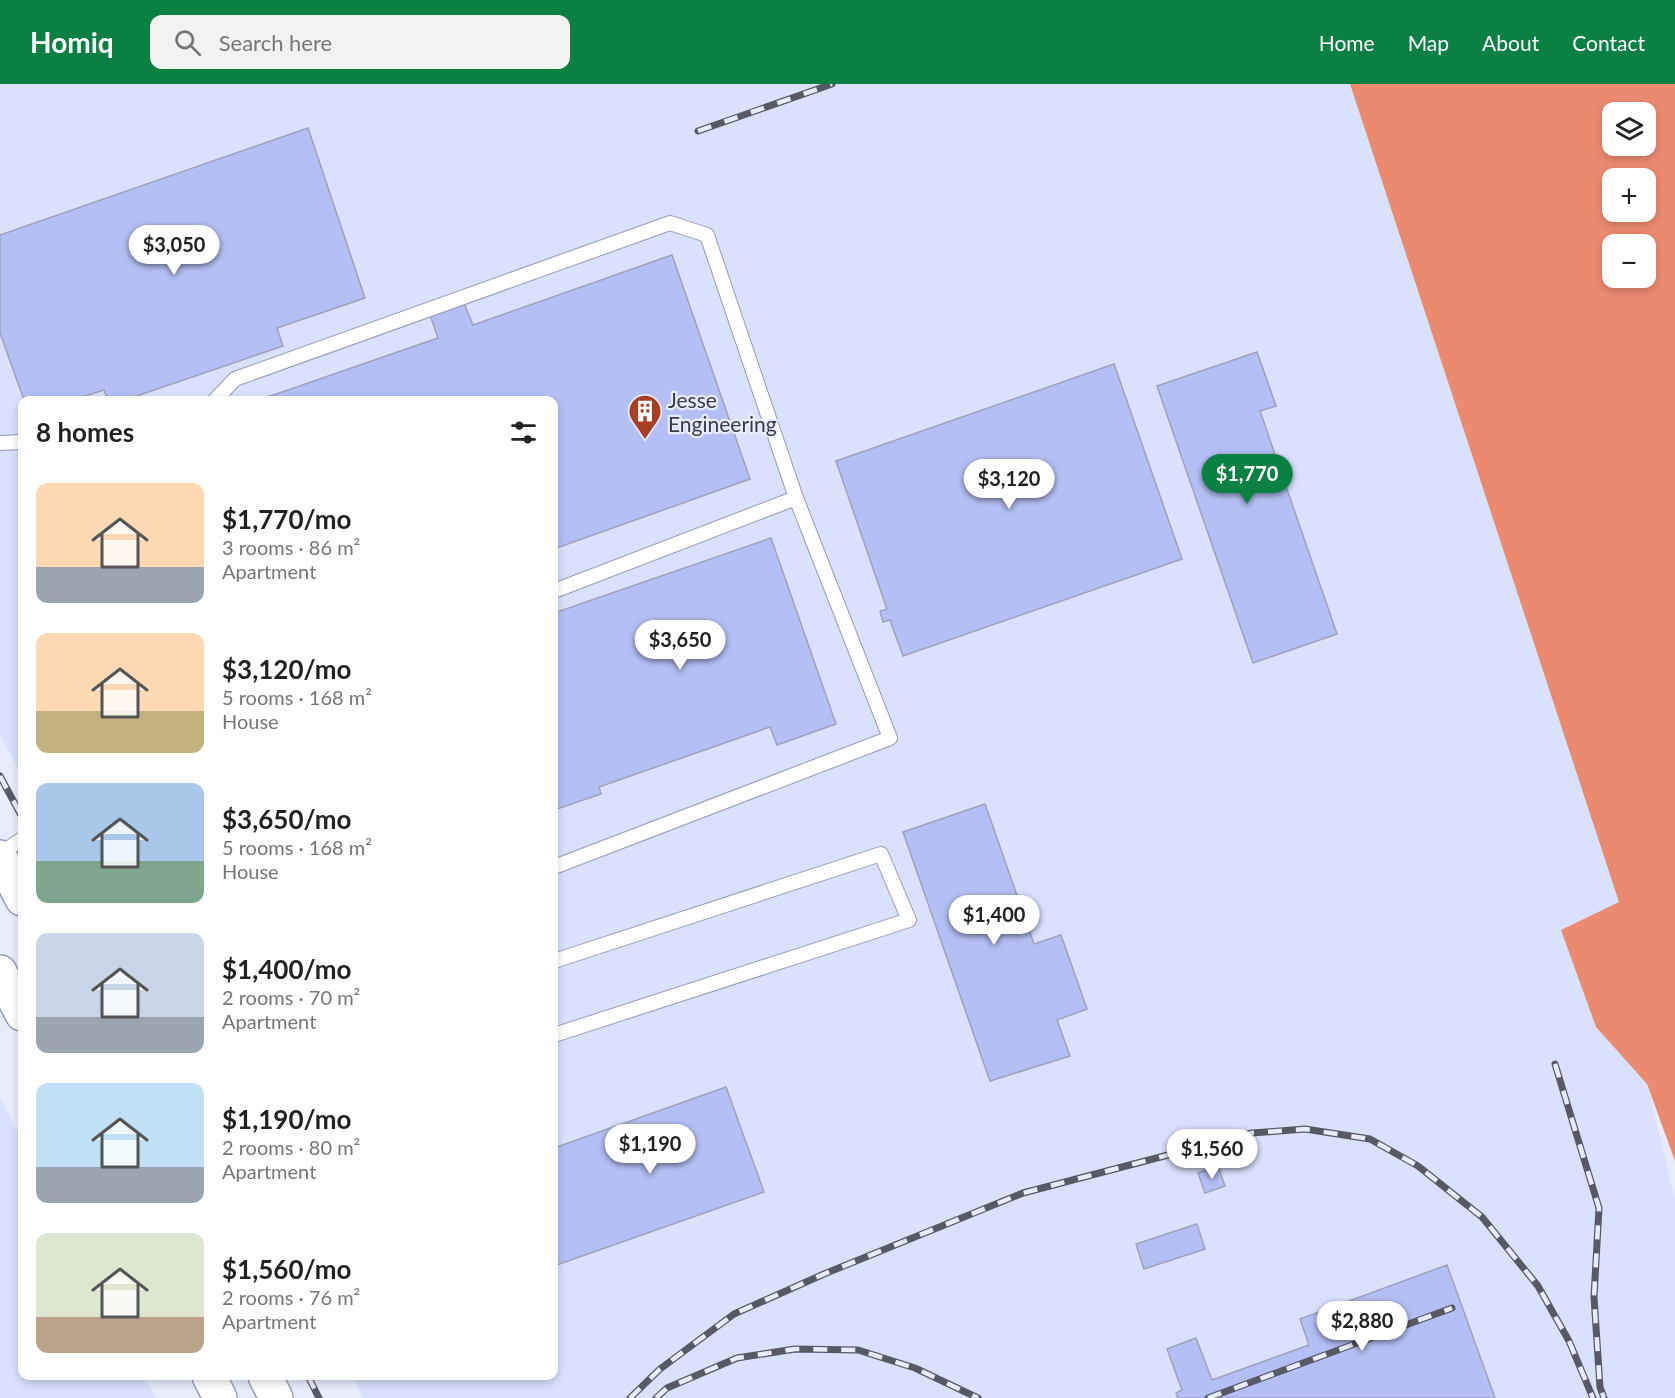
<!DOCTYPE html>
<html lang="en">
<head>
<meta charset="utf-8">
<style>
  :root { --surface:#fff; --page:#f2f2f2; --text:#222; --muted:#767676; --accent:#0b8043 }
  body { margin:0; font-family:Lato,sans-serif; background:var(--page); color:var(--text); height:100vh; display:flex; flex-direction:column; font-size:22px; white-space:nowrap }
  * { box-sizing:border-box; margin:0 }
  p { font-size:20px; color:var(--muted) }
  .icon { flex:none; width:33px; height:33px; fill:none; stroke:currentColor; stroke-width:2; stroke-linecap:round; stroke-linejoin:round }
  .map { position:relative; flex:1; overflow:hidden }
  .drawer { position:absolute; left:18px; top:312px; width:540px; height:984px; display:flex; flex-direction:column; background:var(--surface); border-radius:12px; box-shadow:0 3px 9px #0003 }
  .drawer>* { flex:none }
  .buttons { position:absolute; left:1602px; top:18px; display:grid; gap:12px }
  .buttons a { display:grid; place-items:center; width:54px; height:54px; border-radius:12px; background:var(--surface); box-shadow:0 3px 9px #0003; font-size:30px }
  .price { position:absolute; translate:-50% -51px; padding:0 14px; border-radius:21px; background:#fff; color:#222; font-size:20px; line-height:39px; filter:drop-shadow(0 2px 3px #0008) }
  .price::after { content:''; position:absolute; left:50%; top:36px; width:18px; height:14px; margin-left:-9px; background:inherit; clip-path:polygon(0 0,100% 0,50% 100%) }
  .price.selected { background:var(--accent); color:#fff }
  ul { padding:0; list-style:none }
  li { display:flex; align-items:center; gap:18px; height:150px; padding:0 18px }
  li span { display:grid; place-items:center; flex:none; width:168px; height:120px; border-radius:12px; color:#555 }
  li>.icon { margin-inline-start:auto }
  span .icon { width:72px; height:72px; fill:#fffc; stroke-width:1 }
  li b { font-size:26px }
  h2 { display:flex; justify-content:space-between; align-items:center; height:72px; padding:0 18px; font-size:26px }
  header { display:flex; align-items:center; gap:36px; box-sizing:border-box; height:84px; padding:0 30px; background:var(--accent); color:#fff }
  header strong { font-size:28px }
  nav { display:flex; gap:33px; margin-inline-start:auto; font-size:21px }
  .search { width:420px; height:54px; background:var(--page); display:flex; align-items:center; gap:15px; box-sizing:border-box; padding:0 21px; border-radius:12px; color:var(--muted); font-size:22px }
  .map>svg:first-child { display:block }
  .built { fill:#dae1fd }
  .water { fill:#ec8a70; fill-rule:evenodd }
  .building { fill:#b4c0f5; stroke:#9ca2bb; stroke-width:1.5 }
  .lines { fill:none; stroke-linecap:round; stroke-linejoin:round }
  .service-casing { stroke:#959bb4; stroke-width:16 }
  .primary-casing { stroke:#959bb4; stroke-width:36 }
  .service { stroke:#fff; stroke-width:14 }
  .primary { stroke:#fff; stroke-width:33 }
  .rail-casing { stroke:#575965; stroke-width:7 }
  .rail { stroke:#e8ecfc; stroke-width:4.5; stroke-dasharray:14; stroke-linecap:butt }
  .labels { text-anchor:middle; dominant-baseline:central; stroke-width:4.5; stroke-linejoin:round; paint-order:stroke }
  .poi-label { font-size:21px; fill:#393b46; stroke:#e8ecfc; text-anchor:start }
</style>
</head>
<body>
<header>
<strong>Homiq</strong>
<div class="search"><svg class="icon" aria-label="search" viewBox="0 0 24 24"><circle cx="10" cy="10" r="6"/><path d="M15 15l6 6"/></svg>Search here</div>
<nav><a>Home</a><a>Map</a><a>About</a><a>Contact</a></nav>
</header>
<div class="map">
<svg width="1675" height="1314" viewBox="0 0 1675 1314">
  <rect width="100%" height="100%" fill="#e8ecfc"/>
  <!-- built -->
  <g class="built">
    <path d="M0,0H1350L1619,818L1561,846L1596,943L1647,1000L1675,1115V1314H363L351,1292H554V316H22V692L0,651Z"/>
    <path d="M0,1014L22,1057V1292H144L156,1314H0Z"/>
  </g>
  <!-- water -->
  <path class="water" d="M1350,0H1675V1077L1647,1000L1596,943L1561,846L1619,818ZM1612,28H1646V62H1612ZM1612,94H1646V128H1612ZM1612,160H1646V194H1612Z"/>
  <!-- building -->
  <g class="building">
    <path d="M308,44L365,214L277,244L283,262L125,316H108L104,306L73,316H24L0,249V151Z"/>
    <path d="M672,171L750,395L554,465V316H259L438,254L430,231L464,219L473,241Z"/>
    <path d="M1257,268L1276,322L1260,327L1337,550L1253,579L1157,302Z"/>
    <path d="M1114,280L1182,475L903,572L890,536L883,538L880,527L887,525L836,377Z"/>
    <path d="M771,454L836,640L777,661L770,643L599,703L601,710L554,726V529Z"/>
    <path d="M985,720L1034,860L1061,851L1087,925L1057,936L1070,972L990,997L903,748Z"/>
    <path d="M726,1003L764,1108L554,1182V1064Z"/>
    <path d="M1218,1082L1225,1102L1205,1109L1198,1089Z"/>
    <path d="M1197,1140L1205,1165L1144,1185L1136,1160Z"/>
    <path d="M1447,1181L1495,1314H1178L1176,1309L1182,1306L1167,1265L1196,1254L1212,1296L1309,1261L1300,1235Z"/>
  </g>
  <g class="lines">
    <defs>
      <g id="service">
        <path d="M215,316L235,295L670,139L707,151L796,414L890,654L554,783"/>
        <path d="M0,359L22,358"/>
        <path d="M554,507L796,414"/>
        <path d="M0,770L22,755"/>
        <path d="M554,877L881,770L909,836L554,951"/>
      </g>
      <g id="primary">
        <path d="M0,773L22,815"/>
        <path d="M0,888L22,930"/>
        <path d="M209,1292L220,1314"/>
        <path d="M265,1292L276,1314"/>
      </g>
    </defs>
    <!-- service casing -->
    <use href="#service" class="service-casing"/>
    <!-- primary casing -->
    <use href="#primary" class="primary-casing"/>
    <!-- service -->
    <use href="#service" class="service"/>
    <!-- primary -->
    <use href="#primary" class="primary"/>
    <defs>
      <g id="rail">
        <path d="M698,47L832,0"/>
        <path d="M0,692L22,733"/>
        <path d="M1555,980L1599,1124L1594,1213L1600,1303L1604,1314"/>
        <path d="M308,1292L319,1314"/>
        <path d="M630,1314L660,1285L734,1230L824,1190L1023,1109L1252,1049L1305,1045L1370,1055L1418,1082L1482,1133L1538,1202L1569,1257L1593,1314"/>
        <path d="M656,1314L667,1304L737,1274L795,1265L858,1266L915,1284L978,1314"/>
        <path d="M1208,1314L1452,1224"/>
      </g>
    </defs>
    <!-- rail casing -->
    <use href="#rail" class="rail-casing"/>
    <!-- rail -->
    <use href="#rail" class="rail"/>
  </g>
  <!-- icons -->
  <defs>
    <symbol id="building-pin" viewBox="-11 -11 22 30"><path d="M0 17L-7.5 6A9.5 9.5 0 1 1 7.5 6Z" fill="#a83f23" stroke="#e8ecfc"/><path d="M-4-6H4V6H1V3H-1V6H-4ZM-2.5-4.3h1.7v1.8h-1.7ZM.8-4.3h1.7v1.8H.8ZM-2.5-1h1.7V.8h-1.7ZM.8-1h1.7V.8H.8Z" fill="#fff"/></symbol>
  </defs>
  <g fill-rule="evenodd">
    <use href="#building-pin" x="626" y="308" width="38" height="52"/>
  </g>
  <g class="labels">
    <!-- poi labels -->
    <g class="poi-label">
      <text x="668" y="315">Jesse<tspan x="668" dy="24">Engineering</tspan></text>
    </g>
  </g>
</svg>
<div class="buttons">
<a><svg class="icon" aria-label="layers" viewBox="0 0 24 24"><path d="M12 4l9 5-9 5-9-5zM3 14l9 5 9-5"/></svg></a>
<a>+</a>
<a>−</a>
</div>
<b class="price" style="left:174px;top:192px">$3,050</b>
<b class="price selected" style="left:1247px;top:421px">$1,770</b>
<b class="price" style="left:1009px;top:426px">$3,120</b>
<b class="price" style="left:680px;top:587px">$3,650</b>
<b class="price" style="left:994px;top:862px">$1,400</b>
<b class="price" style="left:650px;top:1091px">$1,190</b>
<b class="price" style="left:1212px;top:1096px">$1,560</b>
<b class="price" style="left:1362px;top:1268px">$2,880</b>
<section class="drawer">
<h2>8 homes<svg class="icon" aria-label="filters" viewBox="0 0 24 24"><path d="M4 7h16M4 17h16"/><circle cx="9" cy="7" r="2"/><circle cx="15" cy="17" r="2"/></svg></h2>
<ul>
<li><span style="background:linear-gradient(#ffd9b3 70%,#9aa5b1 0)"><svg class="icon" aria-label="home" viewBox="0 0 24 24"><path d="M3 11l9-7 9 7M6 9v11h12V9"/></svg></span><div><b>$1,770/mo</b><p>3 rooms · 86 m²</p><p>Apartment</p></div></li>
<li><span style="background:linear-gradient(#ffd9b3 65%,#c2b280 0)"><svg class="icon" aria-label="home" viewBox="0 0 24 24"><path d="M3 11l9-7 9 7M6 9v11h12V9"/></svg></span><div><b>$3,120/mo</b><p>5 rooms · 168 m²</p><p>House</p></div></li>
<li><span style="background:linear-gradient(#a9c7e8 65%,#7fa58c 0)"><svg class="icon" aria-label="home" viewBox="0 0 24 24"><path d="M3 11l9-7 9 7M6 9v11h12V9"/></svg></span><div><b>$3,650/mo</b><p>5 rooms · 168 m²</p><p>House</p></div></li>
<li><span style="background:linear-gradient(#c9d6e8 70%,#9aa5b1 0)"><svg class="icon" aria-label="home" viewBox="0 0 24 24"><path d="M3 11l9-7 9 7M6 9v11h12V9"/></svg></span><div><b>$1,400/mo</b><p>2 rooms · 70 m²</p><p>Apartment</p></div></li>
<li><span style="background:linear-gradient(#bfe0f5 70%,#9aa5b1 0)"><svg class="icon" aria-label="home" viewBox="0 0 24 24"><path d="M3 11l9-7 9 7M6 9v11h12V9"/></svg></span><div><b>$1,190/mo</b><p>2 rooms · 80 m²</p><p>Apartment</p></div></li>
<li><span style="background:linear-gradient(#dfe7d0 70%,#b9a48a 0)"><svg class="icon" aria-label="home" viewBox="0 0 24 24"><path d="M3 11l9-7 9 7M6 9v11h12V9"/></svg></span><div><b>$1,560/mo</b><p>2 rooms · 76 m²</p><p>Apartment</p></div></li>
</ul>
</section>
</div>
</body>
</html>
